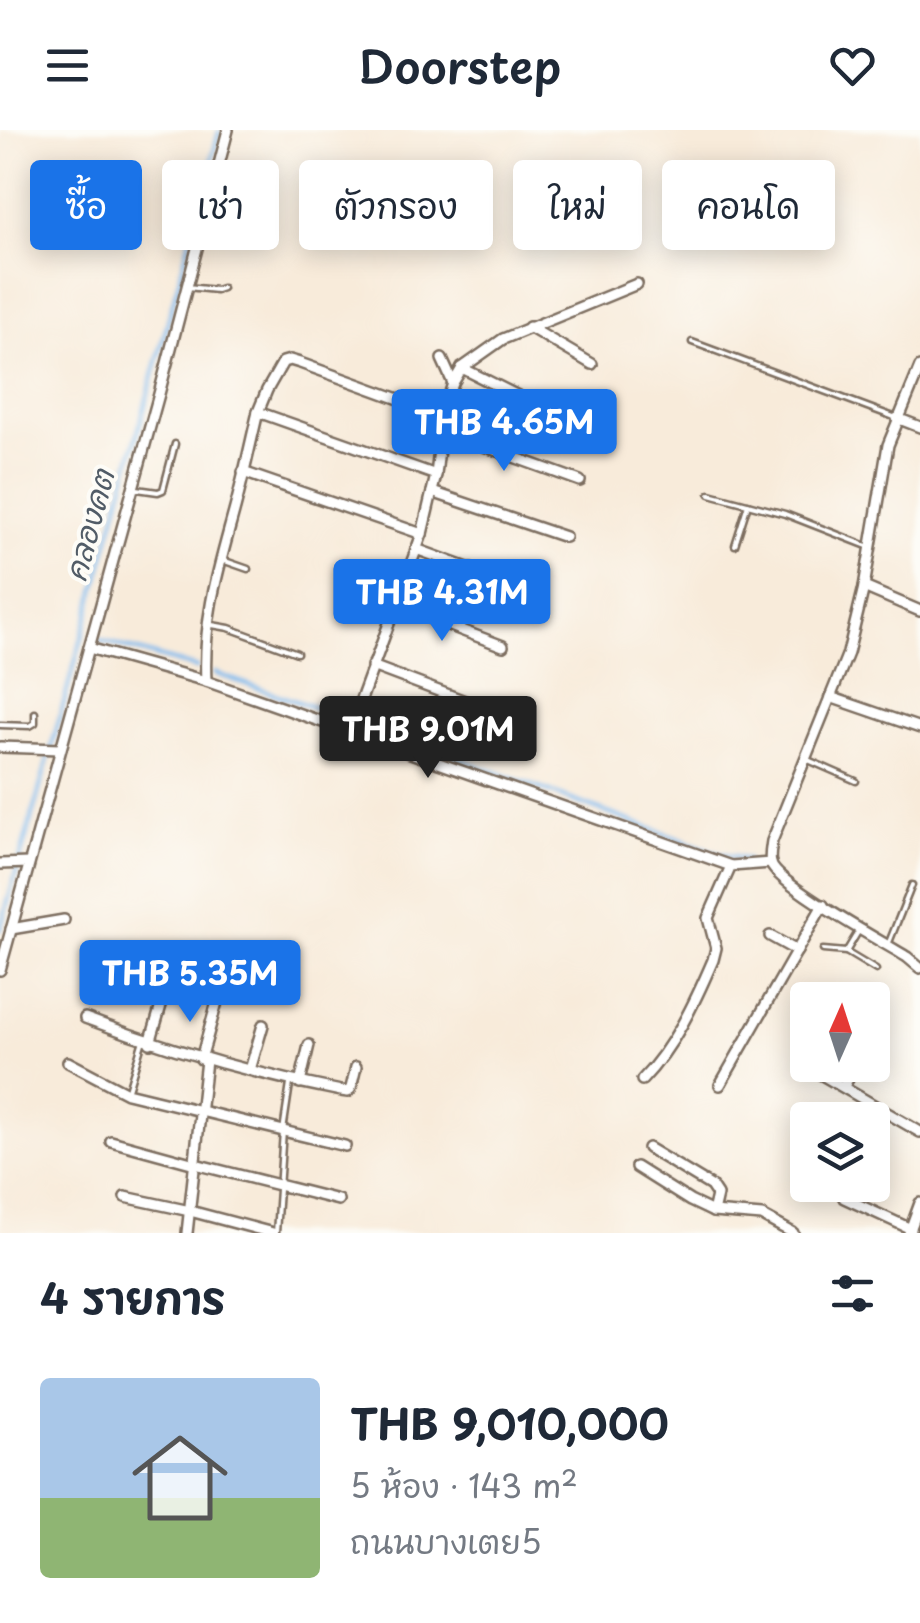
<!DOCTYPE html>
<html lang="th">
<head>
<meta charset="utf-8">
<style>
  :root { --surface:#fff; --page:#f2f2f3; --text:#1f2937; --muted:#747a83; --accent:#1a73e8 }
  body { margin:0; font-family:"Playpen Sans","Playpen Sans Thai",sans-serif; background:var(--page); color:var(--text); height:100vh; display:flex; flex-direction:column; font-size:38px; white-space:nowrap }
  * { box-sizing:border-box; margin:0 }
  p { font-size:32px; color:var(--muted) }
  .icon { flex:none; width:55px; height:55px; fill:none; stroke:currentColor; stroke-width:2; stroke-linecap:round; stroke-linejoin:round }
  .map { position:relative; height:1103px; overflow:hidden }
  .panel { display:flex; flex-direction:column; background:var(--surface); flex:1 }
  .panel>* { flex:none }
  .top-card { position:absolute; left:30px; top:30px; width:860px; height:90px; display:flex; gap:20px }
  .needle { width:65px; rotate:3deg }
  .tools { position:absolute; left:790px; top:852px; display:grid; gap:20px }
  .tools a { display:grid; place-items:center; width:100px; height:100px; border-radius:10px; background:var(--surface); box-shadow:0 5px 25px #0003; font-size:50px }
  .price { position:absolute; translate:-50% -85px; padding:0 22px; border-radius:10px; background:var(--accent); color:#fff; font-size:32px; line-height:65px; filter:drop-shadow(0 2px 5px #0008) }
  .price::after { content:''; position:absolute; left:50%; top:60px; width:30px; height:22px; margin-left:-15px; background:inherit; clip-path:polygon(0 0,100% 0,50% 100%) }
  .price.selected { background:#222; color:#fff }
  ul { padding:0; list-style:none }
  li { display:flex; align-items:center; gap:30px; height:250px; padding:0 40px }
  li span { display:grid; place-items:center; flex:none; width:280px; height:200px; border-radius:10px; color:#555 }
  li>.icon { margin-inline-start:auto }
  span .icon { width:120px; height:120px; fill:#fffc; stroke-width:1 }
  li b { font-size:42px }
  h2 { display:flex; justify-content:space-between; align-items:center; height:120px; padding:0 40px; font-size:42px }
  .pill { padding:0 35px; border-radius:10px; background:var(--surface); box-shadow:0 5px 25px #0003; font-size:35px; line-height:90px }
  .pill.selected { background:var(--accent); color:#fff }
  header { display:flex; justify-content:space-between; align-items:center; height:130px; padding:0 40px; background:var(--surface); font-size:45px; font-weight:600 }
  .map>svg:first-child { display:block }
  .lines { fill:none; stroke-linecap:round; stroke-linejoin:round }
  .stream { stroke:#7abaee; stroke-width:4 }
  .lane-casing { stroke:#7d6e60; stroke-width:9 }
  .street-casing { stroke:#7d6e60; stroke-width:14 }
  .lane { stroke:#fff; stroke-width:4 }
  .street { stroke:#fff; stroke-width:9 }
  .labels { text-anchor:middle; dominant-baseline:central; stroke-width:8; stroke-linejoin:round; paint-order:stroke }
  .water-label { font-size:30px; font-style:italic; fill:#515c67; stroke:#fdfcf7 }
</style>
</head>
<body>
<header><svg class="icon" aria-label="menu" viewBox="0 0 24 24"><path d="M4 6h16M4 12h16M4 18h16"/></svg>Doorstep<svg class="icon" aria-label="heart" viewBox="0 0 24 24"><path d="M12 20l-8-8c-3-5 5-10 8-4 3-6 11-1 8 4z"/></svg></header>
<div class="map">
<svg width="920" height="1103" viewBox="0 0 920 1103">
  <rect width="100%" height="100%" fill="#fdfcf7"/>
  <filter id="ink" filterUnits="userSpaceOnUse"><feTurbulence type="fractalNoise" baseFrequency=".01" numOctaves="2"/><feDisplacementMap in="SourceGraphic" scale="20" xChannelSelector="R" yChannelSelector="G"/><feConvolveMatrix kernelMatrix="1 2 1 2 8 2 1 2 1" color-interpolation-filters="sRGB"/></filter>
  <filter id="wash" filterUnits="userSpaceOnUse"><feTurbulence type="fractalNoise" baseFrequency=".0048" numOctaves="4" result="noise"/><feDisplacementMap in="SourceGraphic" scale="40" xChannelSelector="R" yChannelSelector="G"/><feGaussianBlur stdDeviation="2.25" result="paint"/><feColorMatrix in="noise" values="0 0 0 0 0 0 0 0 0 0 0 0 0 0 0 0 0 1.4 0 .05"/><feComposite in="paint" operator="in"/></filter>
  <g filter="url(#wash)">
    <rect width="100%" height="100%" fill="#f8ebda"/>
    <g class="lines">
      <!-- stream -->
      <g class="stream">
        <path d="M100,510L197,538"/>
        <path d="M214,543L345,588"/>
        <path d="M361,593L720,724L747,730"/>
        <path d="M0,800L87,490L219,2"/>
      </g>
    </g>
  </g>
  <g filter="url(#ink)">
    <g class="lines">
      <defs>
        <g id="lane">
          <path d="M187,157L216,160L222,158"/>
          <path d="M692,212L894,287"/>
          <path d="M137,359L158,362L163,360L175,314"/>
          <path d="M710,364L785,384L867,416"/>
          <path d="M735,415L748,374"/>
          <path d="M225,431L248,439"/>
          <path d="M212,495L229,498L297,523"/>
          <path d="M0,595L30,596L35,593V583"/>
          <path d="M808,630L856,651"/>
          <path d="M858,802L846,822L876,840"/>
          <path d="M888,815L912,755"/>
          <path d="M823,820L846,822"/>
          <path d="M127,963L143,910"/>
          <path d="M276,1103L283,1001L290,954"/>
        </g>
        <g id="street">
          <path d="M529,197L592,234"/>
          <path d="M442,229L453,253"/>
          <path d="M920,237L888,315L864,457L848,523L772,711C771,718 769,727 771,734C778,755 883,812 907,827L920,838"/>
          <path d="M462,238L540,277"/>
          <path d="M258,282L436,345"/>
          <path d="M897,288L920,297"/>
          <path d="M442,301L580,351"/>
          <path d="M243,342L422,404"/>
          <path d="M432,362L565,407"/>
          <path d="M416,419L536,463"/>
          <path d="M864,457L920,481"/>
          <path d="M395,475L503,516"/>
          <path d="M89,518L206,551L731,736L771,733"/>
          <path d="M372,536L465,571"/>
          <path d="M206,551C203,488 218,441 234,382C243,349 250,315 258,282L267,260L283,232L290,230L300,233L443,285"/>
          <path d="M830,567L920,598"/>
          <path d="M349,602L422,404L436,345L443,285L453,253L462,238L503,209L637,154"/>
          <path d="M0,617L60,619"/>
          <path d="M0,734L29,733"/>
          <path d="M11,799L64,790"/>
          <path d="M770,806L797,821"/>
          <path d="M106,838L163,867"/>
          <path d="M0,840L159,264L228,0"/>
          <path d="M85,888C169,920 253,944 341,961L348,962L351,958L356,937"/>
          <path d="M150,913L167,855"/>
          <path d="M201,929L217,872"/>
          <path d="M68,932L127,963L345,1016"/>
          <path d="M803,934L920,1002"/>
          <path d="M250,940L263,895"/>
          <path d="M642,950C674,917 695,872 713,830L716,818L708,788L731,736"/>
          <path d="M300,953L309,915"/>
          <path d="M720,955L823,775"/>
          <path d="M844,956L856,935"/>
          <path d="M111,1011L195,1034L338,1070"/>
          <path d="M648,1018L711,1056L717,1065L713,1082"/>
          <path d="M636,1037L690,1071L713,1082L762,1086L793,1103"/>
          <path d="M125,1067L190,1081L273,1103"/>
          <path d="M844,1068L911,1099"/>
          <path d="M187,1103L206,930"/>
          <path d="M909,1103L920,1073"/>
        </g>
      </defs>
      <!-- lane casing -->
      <use href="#lane" class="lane-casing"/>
      <!-- street casing -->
      <use href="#street" class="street-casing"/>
      <!-- lane -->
      <use href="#lane" class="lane"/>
      <!-- street -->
      <use href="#street" class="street"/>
    </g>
  </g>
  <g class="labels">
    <!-- water labels -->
    <g class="water-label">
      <text transform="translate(88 395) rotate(-75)">คลองคต</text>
    </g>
  </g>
</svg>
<div class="tools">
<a><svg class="needle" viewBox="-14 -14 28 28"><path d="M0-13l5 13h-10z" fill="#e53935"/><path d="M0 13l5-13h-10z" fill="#747a83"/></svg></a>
<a><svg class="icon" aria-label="layers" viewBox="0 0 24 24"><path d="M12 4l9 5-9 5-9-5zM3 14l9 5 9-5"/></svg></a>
</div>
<b class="price" style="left:504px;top:344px">THB 4.65M</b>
<b class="price" style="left:442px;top:514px">THB 4.31M</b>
<b class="price selected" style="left:428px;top:651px">THB 9.01M</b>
<b class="price" style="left:190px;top:895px">THB 5.35M</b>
<div class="top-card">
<a class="pill selected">ซื้อ</a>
<a class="pill">เช่า</a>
<a class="pill">ตัวกรอง</a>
<a class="pill">ใหม่</a>
<a class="pill">คอนโด</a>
</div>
</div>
<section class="panel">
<h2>4 รายการ<svg class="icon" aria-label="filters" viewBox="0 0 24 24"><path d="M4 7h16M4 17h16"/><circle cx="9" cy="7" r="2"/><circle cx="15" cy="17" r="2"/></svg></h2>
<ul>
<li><span style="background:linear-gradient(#a9c7e8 60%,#8fb573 0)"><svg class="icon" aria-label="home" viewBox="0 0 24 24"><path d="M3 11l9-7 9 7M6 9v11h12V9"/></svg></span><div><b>THB 9,010,000</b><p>5 ห้อง · 143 m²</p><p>ถนนบางเตย5</p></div></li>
</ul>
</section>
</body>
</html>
